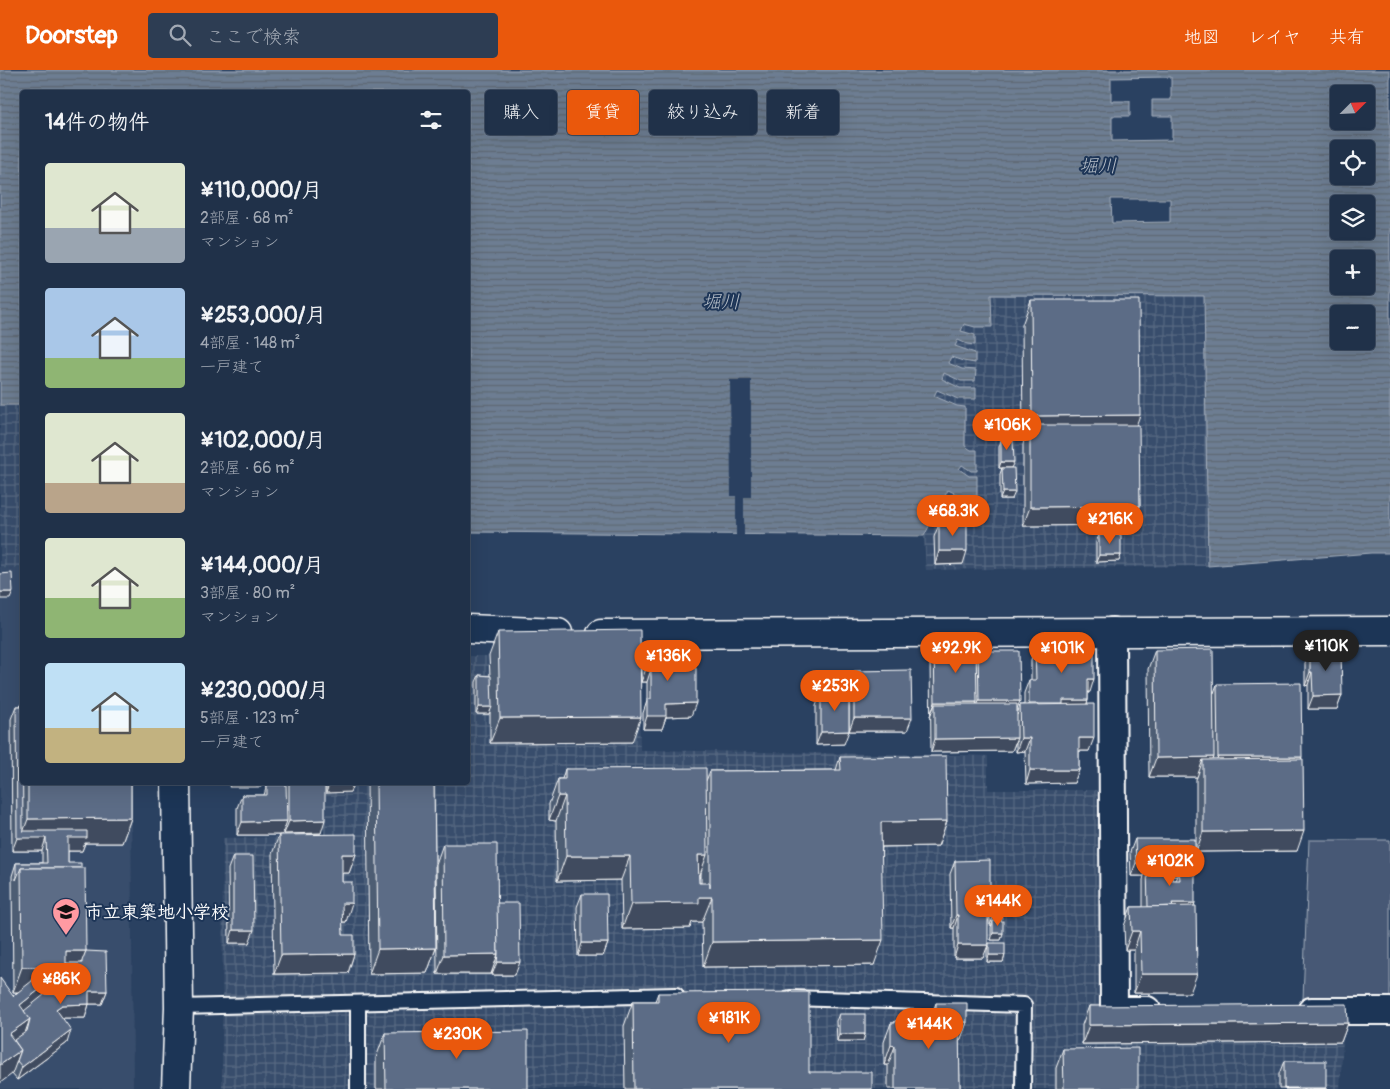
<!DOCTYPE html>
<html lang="ja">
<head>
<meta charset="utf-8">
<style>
  :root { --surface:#203149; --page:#2d3d53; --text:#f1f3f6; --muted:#a2a9b4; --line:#3d4c61; --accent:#ea580c }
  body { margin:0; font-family:Pangolin,"Klee One",sans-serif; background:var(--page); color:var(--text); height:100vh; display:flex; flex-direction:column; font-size:19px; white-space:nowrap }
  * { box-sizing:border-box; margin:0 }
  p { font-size:16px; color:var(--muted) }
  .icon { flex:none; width:28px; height:28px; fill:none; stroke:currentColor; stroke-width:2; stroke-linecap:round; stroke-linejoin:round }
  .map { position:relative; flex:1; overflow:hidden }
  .sheet { position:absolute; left:20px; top:20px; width:450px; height:695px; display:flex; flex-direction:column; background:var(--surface); border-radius:5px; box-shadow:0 5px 20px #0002,0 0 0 1px var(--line) }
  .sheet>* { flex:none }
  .hud { position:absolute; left:485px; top:20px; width:475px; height:45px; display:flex; gap:10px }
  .needle { width:32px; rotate:66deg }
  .controls { position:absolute; left:1330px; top:15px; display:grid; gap:10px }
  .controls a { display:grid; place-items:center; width:45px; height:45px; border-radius:5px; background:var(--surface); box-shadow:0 5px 20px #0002,0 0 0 1px var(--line); font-size:25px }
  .price { position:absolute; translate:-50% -42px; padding:0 11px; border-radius:18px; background:var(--accent); color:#fff; font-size:16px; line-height:32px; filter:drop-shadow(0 1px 2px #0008) }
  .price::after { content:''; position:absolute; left:50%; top:30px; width:15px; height:11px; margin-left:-8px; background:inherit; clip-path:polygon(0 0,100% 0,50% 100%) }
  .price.on { background:#222; color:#fff }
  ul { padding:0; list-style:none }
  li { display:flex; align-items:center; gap:15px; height:125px; padding:0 25px }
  li span { display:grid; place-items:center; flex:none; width:140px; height:100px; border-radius:5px; color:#555 }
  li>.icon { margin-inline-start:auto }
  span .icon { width:60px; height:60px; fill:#fffc; stroke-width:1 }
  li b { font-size:21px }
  h2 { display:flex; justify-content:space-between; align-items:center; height:60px; padding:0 25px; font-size:21px }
  .pill { padding:0 18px; border-radius:5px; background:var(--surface); box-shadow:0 5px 20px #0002,0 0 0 1px var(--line); font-size:18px; line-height:45px }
  .pill.on { background:var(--accent); color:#fff }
  header { display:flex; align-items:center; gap:30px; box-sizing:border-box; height:70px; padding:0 25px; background:var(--accent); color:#fff }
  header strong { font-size:24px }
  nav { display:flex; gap:28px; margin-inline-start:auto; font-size:18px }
  .search { width:350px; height:45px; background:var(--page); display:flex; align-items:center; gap:12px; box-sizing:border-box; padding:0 18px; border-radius:5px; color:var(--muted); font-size:19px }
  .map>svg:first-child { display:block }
  .built { fill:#394e6c }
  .industrial { fill:url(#industrial-grid) }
  .green { fill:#465975; stroke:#a2acba }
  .water { fill:url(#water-rules); stroke:#a7b1be; fill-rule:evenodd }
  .pier { fill:#2a4161 }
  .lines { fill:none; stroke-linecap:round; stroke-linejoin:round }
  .service-casing { stroke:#fff; stroke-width:18 }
  .minor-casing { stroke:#fff; stroke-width:30 }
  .tertiary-casing { stroke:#fff; stroke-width:31 }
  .service { stroke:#1d3557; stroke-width:14 }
  .minor { stroke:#1d3557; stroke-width:26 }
  .tertiary { stroke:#1d3557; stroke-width:28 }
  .wall { fill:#4e5d73; stroke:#fff; fill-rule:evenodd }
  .shaded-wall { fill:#404c5e; stroke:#fff }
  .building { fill:#5b6c86; stroke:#fff }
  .labels { text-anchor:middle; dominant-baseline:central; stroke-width:4; stroke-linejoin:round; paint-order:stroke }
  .poi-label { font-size:18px; font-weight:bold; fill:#fff; stroke:#1d3557; text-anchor:start }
  .water-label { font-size:19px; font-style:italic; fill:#b6bec8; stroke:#1d3557 }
</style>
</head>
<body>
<header>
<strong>Doorstep</strong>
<div class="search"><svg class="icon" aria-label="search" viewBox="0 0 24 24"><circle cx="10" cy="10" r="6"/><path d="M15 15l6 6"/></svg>ここで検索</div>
<nav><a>地図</a><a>レイヤ</a><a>共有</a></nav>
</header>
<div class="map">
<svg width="1390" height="1019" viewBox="0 0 1390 1019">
  <defs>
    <pattern id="industrial-grid" width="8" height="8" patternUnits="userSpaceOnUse" patternTransform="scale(1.25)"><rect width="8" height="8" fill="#394e6c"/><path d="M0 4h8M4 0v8" fill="none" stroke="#576982"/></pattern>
    <pattern id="water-rules" width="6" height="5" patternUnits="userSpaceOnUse" patternTransform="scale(1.25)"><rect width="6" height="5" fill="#6d7d92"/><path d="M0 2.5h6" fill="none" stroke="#5e6772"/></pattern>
  </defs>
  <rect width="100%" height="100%" fill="#2a4161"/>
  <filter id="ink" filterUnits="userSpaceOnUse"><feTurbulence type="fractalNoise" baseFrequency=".02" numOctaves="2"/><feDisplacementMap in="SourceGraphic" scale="10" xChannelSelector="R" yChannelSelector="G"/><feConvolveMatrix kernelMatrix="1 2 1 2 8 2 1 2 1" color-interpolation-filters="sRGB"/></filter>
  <g filter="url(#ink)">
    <!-- built -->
    <path class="built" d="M0,498L22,499V712L131,713L133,1019H0Z"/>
    <!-- industrial -->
    <g class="industrial">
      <path d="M991,225L1205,226L1208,496L926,500L924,466L948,419L963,427L969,406L959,399L962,395L971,401V380L965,376V337L957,336L934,327L937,320L958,329L976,318H960L941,309L944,303L961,311L975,300L962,299L948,293L950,287L963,291L975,283L955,276L958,270L967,274L975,275L961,261L964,254L975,257Z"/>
      <path d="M0,335H22V499L0,498Z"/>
      <path d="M468,586H638L640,680L988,686V720H1101L1100,952L1344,953L1340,1019H222L223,768L324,766L323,713L468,712Z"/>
    </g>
    <!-- green -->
    <path class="green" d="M1309,770H1390V932L1303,930Z"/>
    <!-- water -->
    <path class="water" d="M0,0H1390V483H1371L1208,496L1204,226L991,225L992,257H975L964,254L961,261L975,265V275L967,274L958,270L955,276L975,283V293L963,291L951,287L948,293L962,299L976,300L975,311H961L944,303L942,309L960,318H976V329H958L937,320L934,326L957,336L965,337V376L971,380H977V401H971L962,395L959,399L969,406H977V426L963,427L948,420L924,466L468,462V22H22V335H0ZM1171,7V30H1152V46H1172V70L1112,71V46H1130V31H1111V8ZM1339,24H1366V51H1339ZM1339,79H1366V106H1339ZM1111,129H1170V152L1112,153ZM1339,134H1366V161H1339ZM1339,189H1366V216H1339ZM1339,244H1366V271H1339Z"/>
    <!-- pier -->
    <path class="pier" d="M730,310H751V427H744V467H736V426H731Z"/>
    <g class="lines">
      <defs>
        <g id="service">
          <path d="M790,928L1024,935L1023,1019"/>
          <path d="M358,933V1019"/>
          <path d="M179,937L676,925"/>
        </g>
        <g id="minor">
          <path d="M1112,561L1114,940H1147"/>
          <path d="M1311,941H1390"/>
        </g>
        <g id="tertiary">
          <path d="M468,559L558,563"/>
          <path d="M601,564L1390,561"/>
          <path d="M176,1019L179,937L176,712"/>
        </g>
      </defs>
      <!-- service casing -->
      <use href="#service" class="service-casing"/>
      <!-- minor casing -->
      <use href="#minor" class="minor-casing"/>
      <!-- tertiary casing -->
      <use href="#tertiary" class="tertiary-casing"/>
      <!-- service -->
      <use href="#service" class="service"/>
      <!-- minor -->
      <use href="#minor" class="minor"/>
      <!-- tertiary -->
      <use href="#tertiary" class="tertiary"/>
    </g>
    <!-- wall -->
    <g class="wall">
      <path d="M1031,230L1137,355L1140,436L1133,455L1023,456V375L1024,370H1023L1022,255Z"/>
      <path d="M1001,370L1011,398L1012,429H1000V404L1002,398H999V377Z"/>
      <path d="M939,454L963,494L935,495L934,467Z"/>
      <path d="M1099,465L1121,485L1119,491L1096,492V472Z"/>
      <path d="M498,562L632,672L490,673V641L489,644H476V612L479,605L490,606L489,586Z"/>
      <path d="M645,574L668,598L691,646L666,647L662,659H643V643L647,631V612H641V587Z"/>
      <path d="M1035,576L1090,622H1088V630L1087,635L1089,681H1079V700L1074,713L1026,714L1025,681L1016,682V671L1012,681L931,682L930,590L934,577L977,586L978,581L1017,639V645L1020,635H1024V623L1029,610H1031V590Z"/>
      <path d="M1155,580L1214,623L1217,614L1301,689L1297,781L1196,782V709L1197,707H1149L1148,599Z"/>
      <path d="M1310,580L1342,625L1337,639H1308V615L1305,616V593Z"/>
      <path d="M854,601L907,661H849V614Z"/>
      <path d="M821,622L844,674L816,675V636Z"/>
      <path d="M22,632V712H131V748L122,773H85L82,781H68V793L86,881L107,921L102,934H89L85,948H62L67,973L17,1010L12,1004L13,926L17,922H13L12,806L16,793H42V781H12L11,649L16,636H21Z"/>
      <path d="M840,687L947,751L938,776L882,777L874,895L703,897L702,852H692L690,858L622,859L621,810L557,811L556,751L549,750V734L558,709H562L565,699L706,711L710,701L836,700ZM701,802V813H699V809Z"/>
      <path d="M285,712H325L321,763L284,764V758L282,765H237V738L242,725H264L267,715H284Z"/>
      <path d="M326,712H354L350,722L326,723Z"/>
      <path d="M367,712H434L436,878L427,903L369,904Z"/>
      <path d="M279,765L356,784L349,803H342V812L346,852H342L343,865L354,884L348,903L274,904L272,784Z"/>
      <path d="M1135,769L1195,793L1193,798L1194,836L1190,923H1134V880H1125L1124,856L1131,837H1143V810L1144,806H1131L1130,782ZM1172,806H1177L1175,810H1172Z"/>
      <path d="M443,774L497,833L515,905H492V900L491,904H437L436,794Z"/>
      <path d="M233,786L249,873H229L228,799Z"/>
      <path d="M955,791L990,827L992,821L1001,851V870H991V857L992,855H990V846L988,852L983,888H954V858H951L950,804Z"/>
      <path d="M582,824L608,873L603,886H578L577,837Z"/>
      <path d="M989,873L1005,885L1003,892H987V880Z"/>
      <path d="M658,923L809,1002L872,1019H625L624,956L633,931H655Z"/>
      <path d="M936,933L967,952L960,971H959L960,1019H888V995H884V972L891,953H894L895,951L930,950Z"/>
      <path d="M1089,936L1348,953L1341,972L1082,974V955Z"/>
      <path d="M839,944L865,964L863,971H837L836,951Z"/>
      <path d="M385,963L528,1019H376V988Z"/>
      <path d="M1063,979L1138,1019H1056V998Z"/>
      <path d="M1284,991L1326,1019H1279V1004Z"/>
    </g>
    <!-- shaded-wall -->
    <g class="shaded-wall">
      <path d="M1140,345L1131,370L1030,355L1024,370H1023L1032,346Z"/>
      <path d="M1001,392H1014L1011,398H999Z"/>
      <path d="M1003,422H1015L1012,429H1000Z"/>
      <path d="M1140,436L1133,455L1023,456L1030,437Z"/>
      <path d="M939,481H967L963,494L935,495Z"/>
      <path d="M1099,485H1121L1119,491L1096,492Z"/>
      <path d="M0,522H13L10,529H0Z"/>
      <path d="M646,599H651L647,612H641Z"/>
      <path d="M1310,602H1312L1308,615L1305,616Z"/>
      <path d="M1088,609H1094L1090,622H1083Z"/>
      <path d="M1342,625L1337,639H1308L1313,626Z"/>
      <path d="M1063,630H1088L1084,643L1025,647L1029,634Z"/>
      <path d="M979,631H1020L1015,644H974Z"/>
      <path d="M935,632H977L972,645L935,634L930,646Z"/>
      <path d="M696,633L691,646L666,647L662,659H643L647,646L666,634Z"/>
      <path d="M479,637H492L489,644H476Z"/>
      <path d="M641,647L632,672L490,673L500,648Z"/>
      <path d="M854,648H912L907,661H849Z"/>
      <path d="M849,661L844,674L816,675L821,662Z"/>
      <path d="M1017,668L1012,681L931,682L935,669Z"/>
      <path d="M1021,668H1030L1025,681L1016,682Z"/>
      <path d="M1079,668H1094L1089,681H1074Z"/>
      <path d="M1214,687L1207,707L1203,690L1197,707H1149L1156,688Z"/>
      <path d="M1218,687H1302L1295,706L1211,707Z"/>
      <path d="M1030,700H1079L1074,713L1026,714Z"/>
      <path d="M231,712H263L261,717H229Z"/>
      <path d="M330,712H354L350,722L326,723Z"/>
      <path d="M558,726H565L556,751L549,750Z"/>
      <path d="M131,748L122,773H85L82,781H63L46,768L42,781H12L17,768H21L28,749Z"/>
      <path d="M325,750L321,763L284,764L289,751Z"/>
      <path d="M287,751L282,765H237L242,752Z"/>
      <path d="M947,751L938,776L872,777L881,752Z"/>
      <path d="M1304,761L1297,781L1196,782L1203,762Z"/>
      <path d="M342,784H356L349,803H335Z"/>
      <path d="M698,785H707L698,810Z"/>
      <path d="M566,786H630L621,810L557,811Z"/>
      <path d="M1136,793H1195L1190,806L1179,798L1177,806H1147V797L1144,806H1131Z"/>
      <path d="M699,827H712L702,852H692L690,858L622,859L631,834Z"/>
      <path d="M342,833H352L346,852H335Z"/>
      <path d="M1172,833H1195L1190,846H1169Z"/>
      <path d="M956,845H958L954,858H951Z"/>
      <path d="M993,848H1002L1000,855L993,851L992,855H990Z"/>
      <path d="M233,860H254L249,873H229Z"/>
      <path d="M1132,861H1140L1134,880H1125Z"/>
      <path d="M993,863H1003L1001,870H991Z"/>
      <path d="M883,870L874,895L703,897L712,872Z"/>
      <path d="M582,873H608L603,886H578Z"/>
      <path d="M958,875H988L983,888H954Z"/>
      <path d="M436,878L427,903L369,904L378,879Z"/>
      <path d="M66,881H86L77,906H62Z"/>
      <path d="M354,884L348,903L274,904L281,885Z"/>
      <path d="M498,884L491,904H437L444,885Z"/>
      <path d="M989,885H1005L1003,892H987Z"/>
      <path d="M497,892H520L515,905H492Z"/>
      <path d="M22,897H37L28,922H13Z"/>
      <path d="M1141,904H1197L1190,923H1134Z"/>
      <path d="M49,912H66L57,936H40L12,959L20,935Z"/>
      <path d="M89,921H107L102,934H84Z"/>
      <path d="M89,934L85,948H57L56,939L62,935Z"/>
      <path d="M30,949L21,974L10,982L9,964Z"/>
      <path d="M959,952H967L960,971H952Z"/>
      <path d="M1348,953L1341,972L1082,974L1089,955Z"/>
      <path d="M71,960L67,973L17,1010L22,997Z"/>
      <path d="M839,964H865L863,971H837Z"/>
      <path d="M891,975L895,976L888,995H884Z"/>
      <path d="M21,980L12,1004L0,1013V995Z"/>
      <rect x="1284" y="1018" width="42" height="1"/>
    </g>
    <!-- building -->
    <g class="building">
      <path d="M1031,230H1139L1140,345L1032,346Z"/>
      <path d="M1030,355H1139L1140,436L1030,437Z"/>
      <path d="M1001,370H1013L1014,392H1001Z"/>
      <path d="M1002,398H1014L1015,422H1003Z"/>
      <path d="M967,453V481H939V454Z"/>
      <rect x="1099" y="465" width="22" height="20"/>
      <path d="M12,503L13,522H0V504Z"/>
      <path d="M640,560L641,647L500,648L498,562Z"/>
      <path d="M645,574H667L668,598H696V633L666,634V646H647V629H651V599H646Z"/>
      <path d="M976,576L977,632H935L934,577Z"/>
      <path d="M1035,576H1094V609H1088V630H1063V634H1029V610H1036Z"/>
      <path d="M1213,579L1214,687L1156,688L1155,580Z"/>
      <path d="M1310,580H1341L1342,625L1313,626L1312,602H1310Z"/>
      <path d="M978,581H1019L1020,631H979Z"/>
      <path d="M911,600L912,648H854V601Z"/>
      <path d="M479,605L491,606L492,637H479Z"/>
      <path d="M1301,613L1302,687H1218L1217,614Z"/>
      <path d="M821,622H849V661L821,662Z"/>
      <path d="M935,634H1017V668L935,669Z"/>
      <path d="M1094,634V668H1079V700H1030V668H1021L1020,635Z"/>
      <path d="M16,636H22L23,761H87V768H68V793H81V798H21L16,810V793H47L46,768H17Z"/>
      <path d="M946,686L947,751L881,752L883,870L712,872V827H699V833L631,834L630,786H566L565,726H558V709H565V699L706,698L707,785H698L699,813H710V818V701L841,700L840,687Z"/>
      <path d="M1303,689L1304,761L1203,762V690Z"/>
      <path d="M28,712H131V748L28,749Z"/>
      <path d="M289,712H325V750L289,751Z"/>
      <path d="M376,712H434L436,878L378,879Z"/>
      <path d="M267,715H286L287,751L242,752V725H267Z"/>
      <path d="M356,764V784H342V812H352V833H342L343,865H354V884L281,885L279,765Z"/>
      <path d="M1135,769H1195V793H1136Z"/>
      <path d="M443,774H497L498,884L444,885Z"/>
      <path d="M233,786H253L254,860H233Z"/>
      <path d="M990,790V845L981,846H988V875H958V845H956L955,791Z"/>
      <path d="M1147,797H1172V810H1180L1179,798H1195V833H1172L1173,836L1148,837Z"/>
      <path d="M21,798H85L86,881H66V912H49L20,935L30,949L9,964L21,980L0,995V908L13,926L37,907V897H22Z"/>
      <path d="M992,821H1002V848H993Z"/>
      <path d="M582,824H607L608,873H582Z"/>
      <path d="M497,833H519L520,892H497L498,884Z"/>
      <path d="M1196,836L1197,904H1141L1140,861H1132L1131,837Z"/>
      <rect x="993" y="851" width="10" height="12"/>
      <rect x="989" y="873" width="16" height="12"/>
      <path d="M86,881L106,882L107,921H89V934L62,935L56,939L71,960L22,997L17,991L21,980L14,970L27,961L30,949L24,941L45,924H62L66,912V893H82V891Z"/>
      <path d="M809,922V1002H872V1019H634L633,931H658V923Z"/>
      <path d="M936,933H967V952H959L960,1019H895V976L891,975V953H895V951L936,950Z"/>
      <path d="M1347,934L1348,953L1089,955V936Z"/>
      <rect x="839" y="944" width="26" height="20"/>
      <path d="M528,961V1019H386L385,963Z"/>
      <path d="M1138,978V1019H1064L1063,979Z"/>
      <rect x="1284" y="991" width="42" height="27"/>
    </g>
  </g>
  <!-- icons -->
  <defs>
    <symbol id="school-pin" viewBox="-11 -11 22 30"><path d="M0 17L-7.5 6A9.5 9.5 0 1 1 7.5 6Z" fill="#ff9aa2" stroke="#1d3557"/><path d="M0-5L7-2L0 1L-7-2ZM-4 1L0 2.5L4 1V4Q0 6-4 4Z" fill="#111"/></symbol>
  </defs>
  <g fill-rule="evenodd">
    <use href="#school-pin" x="50" y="826" width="32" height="43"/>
  </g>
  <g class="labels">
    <!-- poi labels -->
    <g class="poi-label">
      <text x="85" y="842">市立東築地小学校</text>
    </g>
    <!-- water labels -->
    <g class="water-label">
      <text x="1098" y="96">堀川</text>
      <text x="721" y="232">堀川</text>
    </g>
  </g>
</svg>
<div class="controls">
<a><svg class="needle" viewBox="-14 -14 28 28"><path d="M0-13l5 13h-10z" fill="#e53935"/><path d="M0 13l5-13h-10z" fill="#a2a9b4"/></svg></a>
<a><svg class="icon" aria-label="locate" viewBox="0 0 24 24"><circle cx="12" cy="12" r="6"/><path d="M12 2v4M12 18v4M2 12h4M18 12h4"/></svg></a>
<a><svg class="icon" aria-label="layers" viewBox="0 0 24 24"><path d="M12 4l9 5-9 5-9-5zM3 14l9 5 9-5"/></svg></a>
<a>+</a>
<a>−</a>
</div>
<b class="price" style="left:1007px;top:381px">¥106K</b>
<b class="price" style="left:953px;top:467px">¥68.3K</b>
<b class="price" style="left:1110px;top:475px">¥216K</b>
<b class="price on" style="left:1326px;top:602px">¥110K</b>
<b class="price" style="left:956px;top:604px">¥92.9K</b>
<b class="price" style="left:1062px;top:604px">¥101K</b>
<b class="price" style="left:668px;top:612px">¥136K</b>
<b class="price" style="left:835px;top:642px">¥253K</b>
<b class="price" style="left:1170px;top:817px">¥102K</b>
<b class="price" style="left:998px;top:857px">¥144K</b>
<b class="price" style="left:61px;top:935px">¥86K</b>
<b class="price" style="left:729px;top:974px">¥181K</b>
<b class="price" style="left:929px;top:980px">¥144K</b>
<b class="price" style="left:457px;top:990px">¥230K</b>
<div class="hud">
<a class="pill">購入</a>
<a class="pill on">賃貸</a>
<a class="pill">絞り込み</a>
<a class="pill">新着</a>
</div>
<section class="sheet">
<h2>14件の物件<svg class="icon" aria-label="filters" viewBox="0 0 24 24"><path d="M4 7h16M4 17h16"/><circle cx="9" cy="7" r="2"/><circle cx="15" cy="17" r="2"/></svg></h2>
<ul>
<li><span style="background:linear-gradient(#dfe7d0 65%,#9aa5b1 0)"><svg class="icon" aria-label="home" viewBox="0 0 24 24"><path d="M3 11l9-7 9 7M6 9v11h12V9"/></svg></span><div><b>¥110,000/月</b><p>2部屋 · 68 m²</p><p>マンション</p></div></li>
<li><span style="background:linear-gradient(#a9c7e8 70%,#8fb573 0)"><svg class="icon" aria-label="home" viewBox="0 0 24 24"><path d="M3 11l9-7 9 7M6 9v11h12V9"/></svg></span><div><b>¥253,000/月</b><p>4部屋 · 148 m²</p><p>一戸建て</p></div></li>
<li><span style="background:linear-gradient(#dfe7d0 70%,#b9a48a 0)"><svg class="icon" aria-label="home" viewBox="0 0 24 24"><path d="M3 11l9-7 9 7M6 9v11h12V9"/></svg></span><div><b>¥102,000/月</b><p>2部屋 · 66 m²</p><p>マンション</p></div></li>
<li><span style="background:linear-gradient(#dfe7d0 60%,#8fb573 0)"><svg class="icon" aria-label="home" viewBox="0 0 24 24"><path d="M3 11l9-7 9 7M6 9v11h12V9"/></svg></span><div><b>¥144,000/月</b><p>3部屋 · 80 m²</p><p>マンション</p></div></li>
<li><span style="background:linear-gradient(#bfe0f5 65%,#c2b280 0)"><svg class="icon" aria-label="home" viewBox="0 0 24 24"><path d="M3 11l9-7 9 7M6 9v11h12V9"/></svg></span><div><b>¥230,000/月</b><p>5部屋 · 123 m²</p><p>一戸建て</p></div></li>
</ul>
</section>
</div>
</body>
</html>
